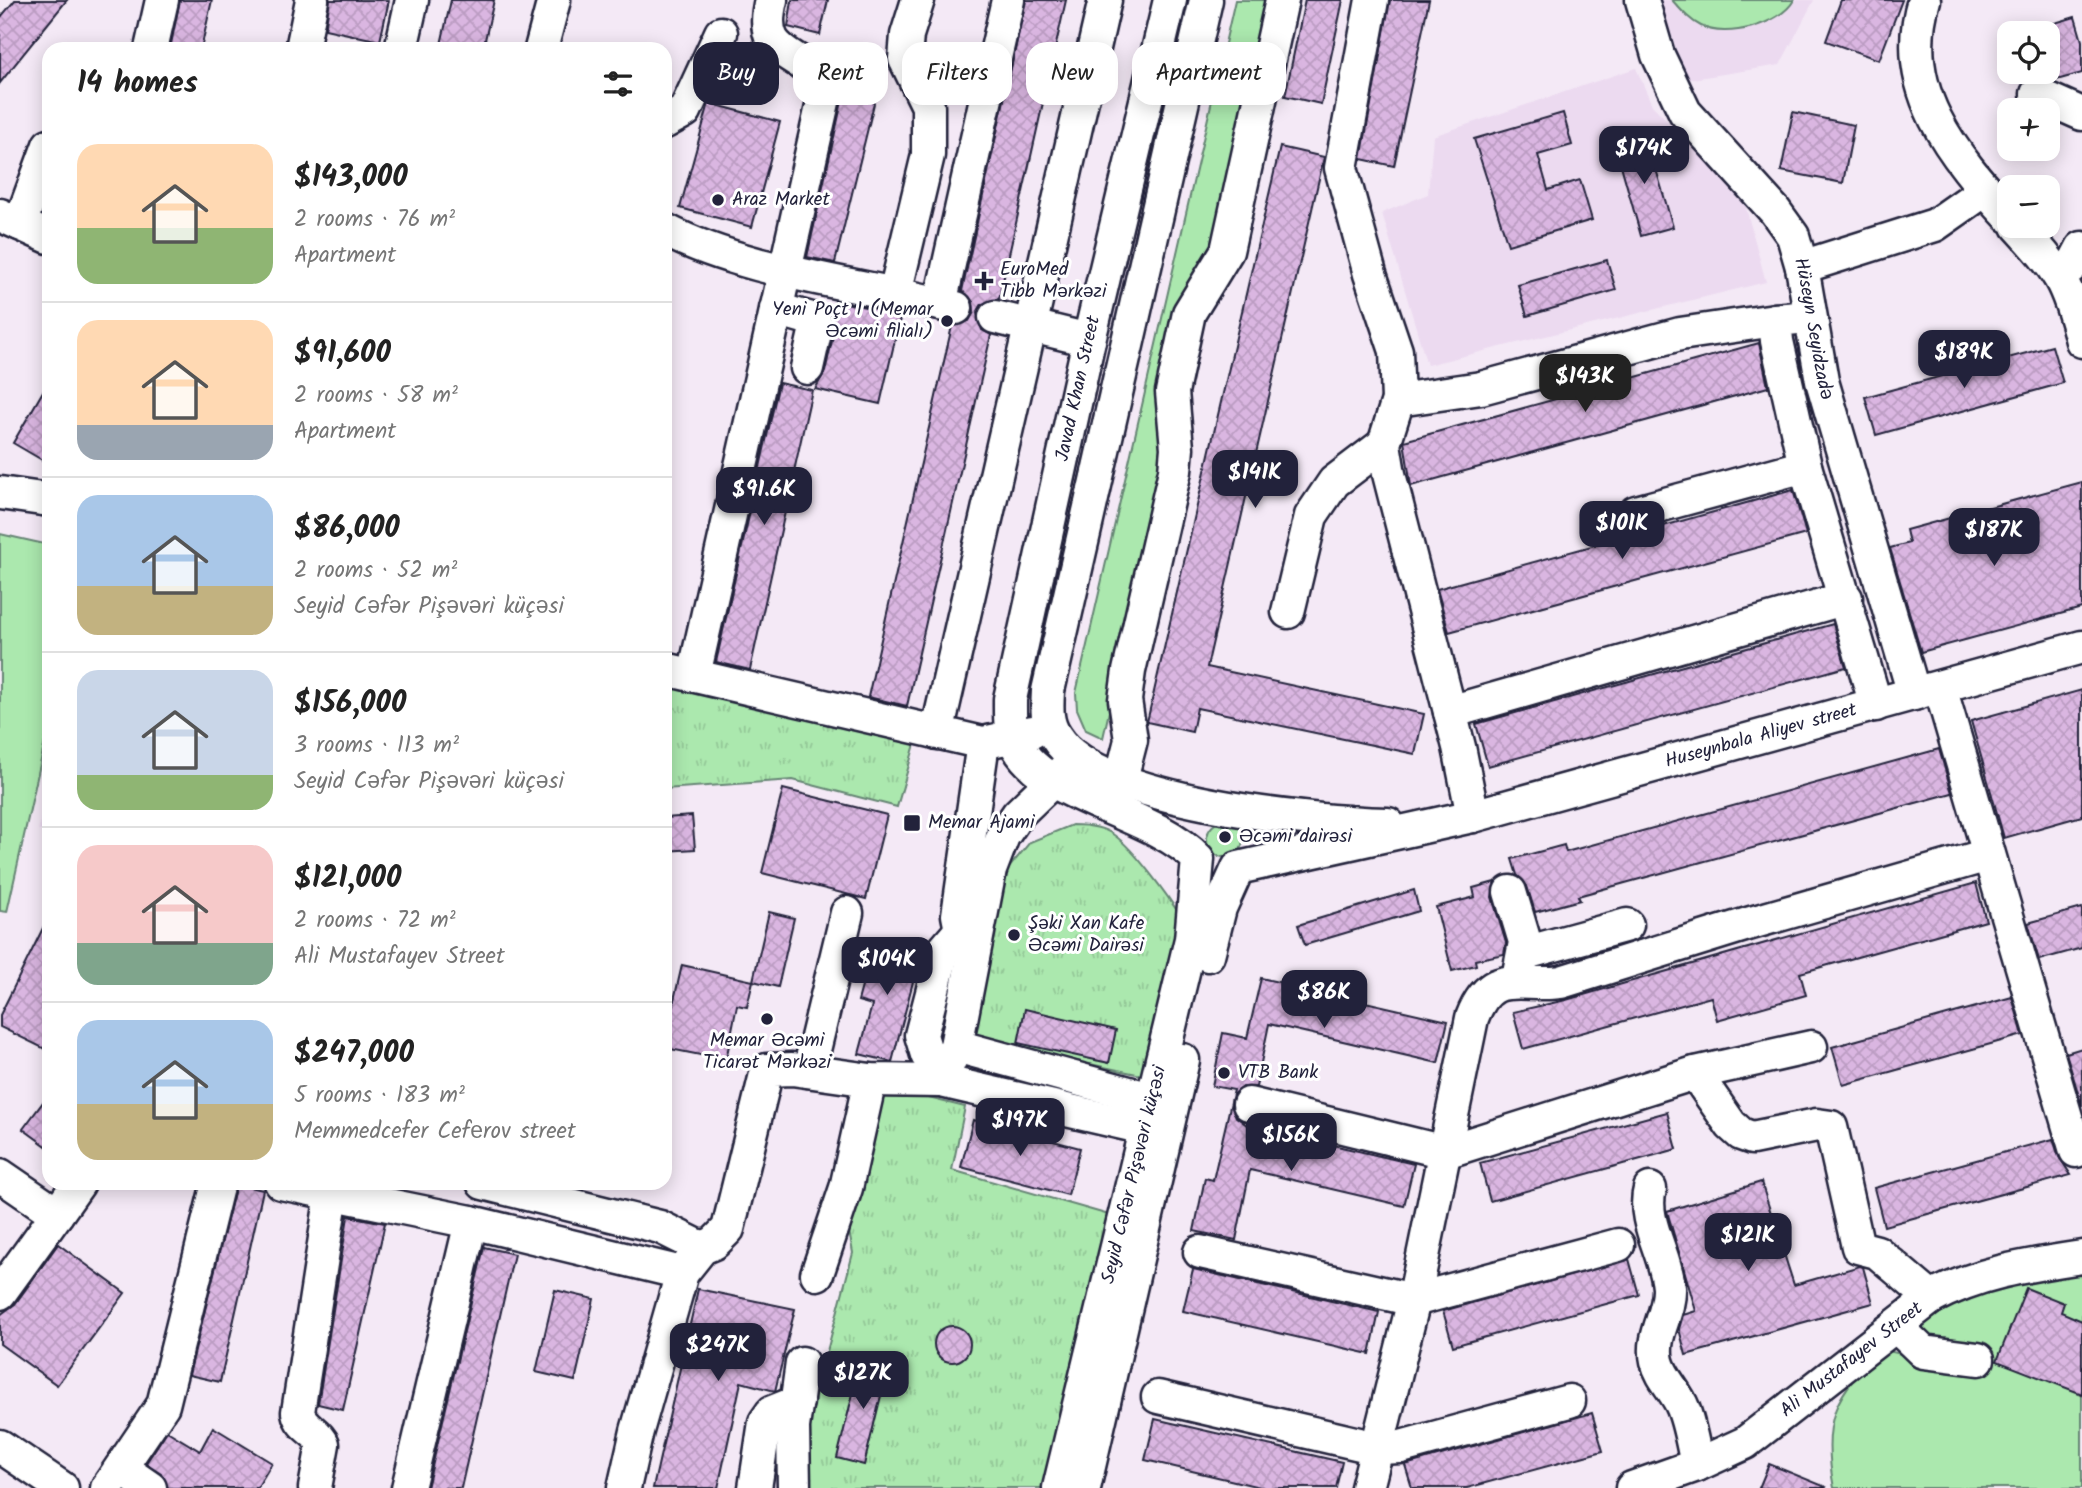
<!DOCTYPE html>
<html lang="en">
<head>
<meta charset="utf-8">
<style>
  :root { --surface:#fff; --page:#f6f6f6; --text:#222; --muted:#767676; --line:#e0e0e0; --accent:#22223b }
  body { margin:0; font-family:Kalam,sans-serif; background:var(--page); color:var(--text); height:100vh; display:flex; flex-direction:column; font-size:26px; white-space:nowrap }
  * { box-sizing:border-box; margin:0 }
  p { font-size:23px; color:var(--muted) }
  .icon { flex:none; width:38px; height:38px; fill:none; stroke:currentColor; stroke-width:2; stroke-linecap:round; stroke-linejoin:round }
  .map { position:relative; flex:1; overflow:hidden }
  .panel { position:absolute; left:42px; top:42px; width:630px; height:1148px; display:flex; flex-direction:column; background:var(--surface); border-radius:21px; box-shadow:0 4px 18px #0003 }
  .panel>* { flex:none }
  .guide { position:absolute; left:693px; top:42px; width:665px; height:63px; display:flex; gap:14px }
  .fabs { position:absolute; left:1997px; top:21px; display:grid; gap:14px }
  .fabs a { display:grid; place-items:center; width:63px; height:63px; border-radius:14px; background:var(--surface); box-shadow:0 4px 18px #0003; font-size:35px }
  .price { position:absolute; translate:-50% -60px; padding:0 16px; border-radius:14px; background:var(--accent); color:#fff; font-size:23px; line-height:46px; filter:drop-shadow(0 2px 4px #0008) }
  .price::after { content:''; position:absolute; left:50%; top:42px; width:21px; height:16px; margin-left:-10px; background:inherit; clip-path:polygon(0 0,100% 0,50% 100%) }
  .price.current { background:#222; color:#fff }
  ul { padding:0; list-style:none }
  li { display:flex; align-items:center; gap:21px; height:175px; padding:0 35px }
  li+li { border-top:2px solid var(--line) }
  li span { display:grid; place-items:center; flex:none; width:196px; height:140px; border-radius:21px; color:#555 }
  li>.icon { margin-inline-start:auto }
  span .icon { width:84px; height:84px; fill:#fffc; stroke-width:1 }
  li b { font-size:30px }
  h2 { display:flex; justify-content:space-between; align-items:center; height:84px; padding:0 35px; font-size:30px }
  .chip { padding:0 24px; border-radius:21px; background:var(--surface); box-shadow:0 4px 18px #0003; font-size:24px; line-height:63px }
  .chip.current { background:var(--accent); color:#fff }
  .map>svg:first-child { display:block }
  .built { fill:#ecdaf0 }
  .green { fill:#abe8ae; stroke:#668574; stroke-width:2 }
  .park { fill:url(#park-tufts); stroke:#668574; stroke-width:2 }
  .building { fill:url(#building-cross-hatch); stroke:#22223b; stroke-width:2 }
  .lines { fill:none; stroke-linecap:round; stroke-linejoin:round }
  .minor-casing { stroke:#22223b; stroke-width:37 }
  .minor { stroke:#fff; stroke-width:32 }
  .poi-dot { fill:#22223b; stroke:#fff; stroke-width:2.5 }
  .labels { text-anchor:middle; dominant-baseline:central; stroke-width:6; stroke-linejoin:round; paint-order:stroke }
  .poi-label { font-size:19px; fill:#22223b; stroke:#fff; text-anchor:start }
  .street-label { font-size:19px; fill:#22223b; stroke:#fff }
</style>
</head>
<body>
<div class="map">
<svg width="2082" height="1488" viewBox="0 0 2082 1488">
  <defs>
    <pattern id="park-tufts" width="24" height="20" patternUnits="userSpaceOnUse" patternTransform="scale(1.75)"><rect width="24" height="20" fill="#abe8ae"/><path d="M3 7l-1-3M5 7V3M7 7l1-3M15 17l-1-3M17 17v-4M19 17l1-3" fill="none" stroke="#93c797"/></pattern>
    <pattern id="building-cross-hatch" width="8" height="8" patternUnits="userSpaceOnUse" patternTransform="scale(1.75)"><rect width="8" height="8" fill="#dab6e1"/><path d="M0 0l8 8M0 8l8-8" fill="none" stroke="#bb9cc2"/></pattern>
  </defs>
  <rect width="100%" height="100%" fill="#f4e9f6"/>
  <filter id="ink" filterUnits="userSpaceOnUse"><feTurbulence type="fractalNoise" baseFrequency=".0143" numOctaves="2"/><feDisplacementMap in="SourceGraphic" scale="14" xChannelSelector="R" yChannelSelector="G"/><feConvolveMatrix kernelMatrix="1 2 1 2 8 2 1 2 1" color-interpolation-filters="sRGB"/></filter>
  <g filter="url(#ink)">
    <!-- built -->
    <g class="built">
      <path d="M1660,0H1814L1780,65L1686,80Z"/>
      <path d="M1636,68L1652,105L1743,197L1766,282L1427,365L1382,213L1428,194L1433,136Z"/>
      <path d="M49,784V830L38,831Z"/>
    </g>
    <!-- green -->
    <g class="green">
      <path d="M1235,0H1271L1103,738L1086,730L1077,709L1076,693Z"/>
      <path d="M1672,0H1794C1780,25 1726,39 1701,26C1689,20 1681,10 1672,0Z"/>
      <path d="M0,534L49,545V724L7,912L0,911Z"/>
      <circle cx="1225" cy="839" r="18"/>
      <path d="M2082,1270V1488H1834C1821,1422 1834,1392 1884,1350L1905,1355L1925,1333L1920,1320L1973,1289Z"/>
    </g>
    <!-- park -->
    <g class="park">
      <path d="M665,685L915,744L897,807L793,780L665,789Z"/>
      <path d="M1072,825C1086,825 1102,826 1114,835C1134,849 1168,896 1181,917L1146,1076L964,1037L1004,874L1030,842Z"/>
      <path d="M880,1086L965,1107L952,1170L1109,1215L1046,1488H810L803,1442L853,1253L847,1220Z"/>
    </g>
    <!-- building -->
    <g class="building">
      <path d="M15,0H67L0,83V18Z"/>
      <path d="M180,0H212L201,49H170Z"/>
      <path d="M330,0H389L380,41L325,29Z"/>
      <path d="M451,0H494L483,49H440Z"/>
      <path d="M792,0H828L820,35L788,27Z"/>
      <path d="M1026,0H1066L999,299L982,304L977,313L982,330L991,335L907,706L868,697L952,326L969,321L974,312L973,302L962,291Z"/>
      <path d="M1305,0H1343L1321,104L1285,96Z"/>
      <path d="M1390,0H1429L1394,166L1361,159Z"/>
      <path d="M1841,0H1902L1879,60L1826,41Z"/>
      <path d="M2075,17L2082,41V73L2053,81L2048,79V25Z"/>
      <path d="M840,75L879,83L835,263L807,257L843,97Z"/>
      <path d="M709,103L780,122L752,227L680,208Z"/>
      <path d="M1793,112L1854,125L1843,183L1781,171Z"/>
      <path d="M1563,113L1572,145L1538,155L1548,190L1580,180L1592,220L1508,245L1474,139Z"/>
      <path d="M1646,135L1673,227L1641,236L1615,144Z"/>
      <path d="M1280,147L1324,157L1207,667L1424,714L1415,754L1197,708L1192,732L1147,722Z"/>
      <path d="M1607,260L1616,290L1527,316L1518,285Z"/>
      <path d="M835,301L901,314L880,404L815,389L825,372L834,332L832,315Z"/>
      <path d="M1759,343L1768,387L1411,486L1404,441Z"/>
      <path d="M2052,346L2063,383L1876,435L1865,397Z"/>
      <path d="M49,381V464L13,443Z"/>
      <path d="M779,383L812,390L750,670L716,662Z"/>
      <path d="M2082,482V608L1921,652L1890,548L1909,543L1906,530Z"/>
      <path d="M1793,490L1806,534L1449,632L1437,589Z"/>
      <path d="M1833,624L1846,667L1488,766L1476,724Z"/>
      <path d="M2082,690V816L2004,838L1971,721Z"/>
      <path d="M1939,749L1952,793L1578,896L1580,900L1535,912L1527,886L1517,875L1512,859L1564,845L1566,852Z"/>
      <path d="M783,789L887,815L866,899L762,873Z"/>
      <path d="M692,816L695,849L665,851V818Z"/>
      <path d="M1495,882L1492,897L1506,943L1504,954L1475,960L1476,965L1452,971L1436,907L1475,897L1473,888Z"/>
      <path d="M1976,883L1986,921L1800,973L1806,995L1717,1020L1711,997L1523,1049L1513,1012L1566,1000Z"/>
      <path d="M1414,890L1419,911L1305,945L1298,925Z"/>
      <path d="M2082,908V948L2039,960L2028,923Z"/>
      <path d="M769,912L794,918L778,987L753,981Z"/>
      <path d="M49,916V1051L0,1027V1015Z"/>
      <path d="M875,939L921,951L892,1062L859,1054L872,1005L858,1001Z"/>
      <path d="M682,965L753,981L747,1007L737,1005L726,1060L665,1048V1021L669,1022Z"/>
      <path d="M1261,978L1448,1021L1438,1063L1269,1024L1256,1087H1243L1232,1098L1234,1090L1212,1086L1223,1033L1247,1038Z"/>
      <path d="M2012,997L2023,1035L1843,1085L1832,1047Z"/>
      <path d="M1025,1009L1116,1030L1109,1063L1018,1043Z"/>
      <path d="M2082,1048V1106L2066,1053Z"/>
      <path d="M49,1094V1148L23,1129Z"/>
      <path d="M1231,1102L1236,1117L1247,1125L1414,1164L1404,1206L1250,1170L1236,1240L1194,1231L1205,1178L1213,1180Z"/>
      <path d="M1667,1112L1677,1149L1490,1201L1480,1163Z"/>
      <path d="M973,1120L1080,1148L1068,1195L961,1167Z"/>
      <path d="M2053,1139L2059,1157L2071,1175L1884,1226L1874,1188Z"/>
      <path d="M1761,1182L1794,1285L1860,1266L1863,1267L1873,1303L1686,1355L1679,1329L1683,1315L1696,1311L1667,1211Z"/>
      <path d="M236,1184L263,1190L220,1382L189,1375Z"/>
      <path d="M348,1216L385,1223L343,1410L318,1404Z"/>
      <path d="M58,1244L125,1293L57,1385L0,1344V1315L15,1304Z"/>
      <path d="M484,1247L514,1254L461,1488H427Z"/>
      <path d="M1629,1259L1639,1295L1453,1346L1443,1311Z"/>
      <path d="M1193,1269L1379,1312L1370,1354L1183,1311Z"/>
      <path d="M2026,1288L2064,1303L2061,1312L2082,1321V1394L1997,1361Z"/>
      <path d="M698,1289L795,1309L775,1391L741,1382L718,1488H653Z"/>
      <path d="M555,1290L594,1299L575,1381L536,1372Z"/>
      <circle cx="952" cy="1344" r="18"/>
      <path d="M862,1357L889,1363L864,1465L837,1458Z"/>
      <path d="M1592,1413L1603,1451L1467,1488H1412L1405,1465Z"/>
      <path d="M1155,1419L1342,1462L1336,1488H1264L1145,1460Z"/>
      <path d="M213,1427L272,1463L257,1488H168L161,1473L146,1463L167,1431L200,1451Z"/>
      <path d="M1769,1464L1826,1487L1825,1488H1759Z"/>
    </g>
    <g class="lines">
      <defs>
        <g id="minor">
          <path d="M1206,0L1048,691C1047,707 1046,723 1056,737C1097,803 1315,822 1388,824"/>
          <path d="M1372,0L1341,168L1370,274L1396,351L1398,400L1384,444L1389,474L1459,747L1473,816"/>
          <path id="s1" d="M1642,0L1658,55L1685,112L1775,211L1793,236L1802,267L1822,381L1914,694"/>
          <path d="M1924,0C1897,89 1953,155 2009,216"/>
          <path d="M303,44L312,0"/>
          <path d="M151,49L162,0"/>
          <path d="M401,49L412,0"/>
          <path d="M541,49L554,0"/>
          <path d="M2037,94L2082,114"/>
          <path d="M665,122L685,111L721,33"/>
          <path d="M0,215L49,237"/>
          <path d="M20,224L49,145"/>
          <path d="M2018,226C2059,271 2067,281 2082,341"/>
          <path d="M665,230C747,273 866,284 956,308"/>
          <path d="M1802,267L1935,225L1985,190"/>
          <path d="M2061,275L2073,265L2082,248"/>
          <path d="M895,293L928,155V106L905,59L907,35L918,0"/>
          <path d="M940,304L1008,0"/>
          <path d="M776,309L815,320L816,328L807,368"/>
          <path d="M995,317L1089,340"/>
          <path d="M1809,317L1775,320L1777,341L1805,466L1876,705"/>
          <path d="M1398,400L1481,388L1680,334L1775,320"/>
          <path d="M0,493L49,500"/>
          <path d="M1636,512L1805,466"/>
          <path d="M1288,612L1311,516L1334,482L1384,444"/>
          <path d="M665,669L983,743L1032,732"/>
          <path d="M694,675L825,93C808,45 755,65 771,0"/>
          <path d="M1940,687L2076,1151"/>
          <path d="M1450,712L1846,598"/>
          <path d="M937,733L1105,0"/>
          <path d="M1121,779L1131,740L1125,700L1129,671L1175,471L1177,448L1172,392L1189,313L1227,251L1282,0"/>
          <path d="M1510,892L1525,942L1519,973"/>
          <path d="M977,933L961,930L958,915L983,743"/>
          <path d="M1525,953L1627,925"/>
          <path id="s2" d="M1208,955L1220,908L1238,868L1473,816L2082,647"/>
          <path d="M956,1046L1151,1099"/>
          <path d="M949,1061L927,1055L921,1035L943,951L961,930"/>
          <path d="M809,1071L847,913"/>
          <path d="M1695,1073L1731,1125L1741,1134L1752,1138L1817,1125L1831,1127L1858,1247L1877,1252L1931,1298"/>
          <path d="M941,1081L956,1046L990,870L1003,836L1018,814L1067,767"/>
          <path d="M1249,1104L1445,1152L1695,1073L1811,1047"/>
          <path d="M0,1175L57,1214L0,1293"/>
          <path d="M281,1183L471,1222L682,1273"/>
          <path d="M483,1183L660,1227L702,1248"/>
          <path d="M1650,1189C1641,1220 1667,1256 1669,1288C1670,1314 1651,1335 1657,1361C1661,1378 1677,1392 1683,1408C1690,1426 1693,1446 1697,1465"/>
          <path d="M57,1214L79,1183"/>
          <path d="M1200,1252L1414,1300L1618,1245"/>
          <path d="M817,1274L846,1188L870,1080"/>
          <path d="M1896,1326L1923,1352L1978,1359"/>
          <path d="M1158,1397L1377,1448L1401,1447L1569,1401"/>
          <path d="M0,1446L62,1488"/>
          <path d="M121,1468L150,1488"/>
          <path d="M107,1488L163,1405L218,1183"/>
          <path d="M315,1488L323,1444C317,1430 301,1428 298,1412L332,1193"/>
          <path d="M408,1488L471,1222"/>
          <path d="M624,1488L637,1431L682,1273L702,1248L714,1243L728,1229L767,1070L792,1069L870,1080L941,1081L1144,1128"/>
          <path d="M755,1488L765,1422L772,1412L797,1402"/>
          <path d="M794,1488L793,1427L802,1363"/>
          <path id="s3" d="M1059,1488L1191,939L1198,859C1152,811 1047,800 1017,746C1009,732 1010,715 1010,699L1089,340L1170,0"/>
          <path d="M1084,1488L1183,1060"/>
          <path d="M1367,1488L1414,1300L1472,1018C1492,966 1518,988 1561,982L1751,923L1988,855"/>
          <path id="s4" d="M1632,1488L1697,1465L1745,1443L1931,1298C1979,1272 2030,1265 2082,1257"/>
        </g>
      </defs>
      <!-- minor casing -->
      <use href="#minor" class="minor-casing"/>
      <!-- minor -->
      <use href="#minor" class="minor"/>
    </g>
  </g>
  <!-- markers -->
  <g class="poi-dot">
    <circle cx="718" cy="200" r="7"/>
    <path d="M980.5 270.5h7v7h7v7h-7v7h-7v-7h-7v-7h7z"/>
    <circle cx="947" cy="321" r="7"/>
    <rect x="903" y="814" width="18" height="18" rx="3.5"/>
    <circle cx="1225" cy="837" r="7"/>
    <circle cx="1014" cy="935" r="7"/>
    <circle cx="767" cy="1019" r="7"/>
    <circle cx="1224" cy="1073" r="7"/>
  </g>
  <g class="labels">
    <!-- poi labels -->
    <g class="poi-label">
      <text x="732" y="200">Araz Market</text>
      <text x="1000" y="270">EuroMed<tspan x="1000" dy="22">Tibb Mərkəzi</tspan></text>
      <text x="933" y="310" text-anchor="end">Yeni Poçt 1 (Memar<tspan x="933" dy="22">Əcəmi filialı)</tspan></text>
      <text x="928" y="823">Memar Ajami</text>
      <text x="1239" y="837">Əcəmi dairəsi</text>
      <text x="1028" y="924">Şəki Xan Kafe<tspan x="1028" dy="22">Əcəmi Dairəsi</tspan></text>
      <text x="767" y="1041" text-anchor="middle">Memar Əcəmi<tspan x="767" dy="22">Ticarət Mərkəzi</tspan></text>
      <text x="1238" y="1073">VTB Bank</text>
    </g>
    <!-- street labels -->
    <g class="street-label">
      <text stroke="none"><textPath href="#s1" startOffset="380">Hüseyn Seyidzadə</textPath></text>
      <text stroke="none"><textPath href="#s3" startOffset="1227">Javad Khan Street</textPath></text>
      <text stroke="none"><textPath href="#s2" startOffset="632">Huseynbala Aliyev street</textPath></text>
      <text stroke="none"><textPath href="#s3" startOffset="322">Seyid Cəfər Pişəvəri küçəsi</textPath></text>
      <text stroke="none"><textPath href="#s4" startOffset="257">Ali Mustafayev Street</textPath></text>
    </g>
  </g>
</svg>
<div class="fabs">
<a><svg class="icon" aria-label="locate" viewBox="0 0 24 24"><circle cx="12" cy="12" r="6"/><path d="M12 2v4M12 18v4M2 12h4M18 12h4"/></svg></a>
<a>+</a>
<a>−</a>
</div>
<b class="price" style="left:1644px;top:186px">$174K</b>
<b class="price" style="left:1964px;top:390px">$189K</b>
<b class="price current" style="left:1585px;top:414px">$143K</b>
<b class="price" style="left:1255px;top:510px">$141K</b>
<b class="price" style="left:764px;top:527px">$91.6K</b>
<b class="price" style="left:1622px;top:561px">$101K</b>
<b class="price" style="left:1994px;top:568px">$187K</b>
<b class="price" style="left:887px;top:997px">$104K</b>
<b class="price" style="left:1324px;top:1030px">$86K</b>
<b class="price" style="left:1020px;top:1158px">$197K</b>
<b class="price" style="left:1291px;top:1173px">$156K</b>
<b class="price" style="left:1748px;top:1273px">$121K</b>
<b class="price" style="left:718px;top:1383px">$247K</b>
<b class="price" style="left:863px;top:1411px">$127K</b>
<div class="guide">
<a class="chip current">Buy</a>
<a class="chip">Rent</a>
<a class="chip">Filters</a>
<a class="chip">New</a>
<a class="chip">Apartment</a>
</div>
<section class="panel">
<h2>14 homes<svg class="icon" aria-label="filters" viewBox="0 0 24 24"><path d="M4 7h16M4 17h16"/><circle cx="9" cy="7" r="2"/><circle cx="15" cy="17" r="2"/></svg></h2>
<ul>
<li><span style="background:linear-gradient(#ffd9b3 60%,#8fb573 0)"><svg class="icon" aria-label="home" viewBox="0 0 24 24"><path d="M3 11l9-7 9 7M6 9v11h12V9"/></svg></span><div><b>$143,000</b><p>2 rooms · 76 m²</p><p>Apartment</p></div></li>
<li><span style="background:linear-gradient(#ffd9b3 75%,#9aa5b1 0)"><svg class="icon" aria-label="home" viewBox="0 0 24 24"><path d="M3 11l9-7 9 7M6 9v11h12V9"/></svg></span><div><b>$91,600</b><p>2 rooms · 58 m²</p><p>Apartment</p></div></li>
<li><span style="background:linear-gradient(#a9c7e8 65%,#c2b280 0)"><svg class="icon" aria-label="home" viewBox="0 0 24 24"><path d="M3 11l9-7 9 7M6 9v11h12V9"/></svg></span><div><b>$86,000</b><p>2 rooms · 52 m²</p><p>Seyid Cəfər Pişəvəri küçəsi</p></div></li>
<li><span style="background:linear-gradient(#c9d6e8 75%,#8fb573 0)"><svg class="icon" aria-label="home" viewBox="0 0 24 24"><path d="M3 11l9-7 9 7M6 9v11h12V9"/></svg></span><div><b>$156,000</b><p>3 rooms · 113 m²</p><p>Seyid Cəfər Pişəvəri küçəsi</p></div></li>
<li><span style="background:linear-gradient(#f6c9c9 70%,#7fa58c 0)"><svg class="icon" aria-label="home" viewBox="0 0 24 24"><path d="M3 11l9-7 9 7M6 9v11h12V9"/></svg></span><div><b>$121,000</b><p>2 rooms · 72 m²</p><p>Ali Mustafayev Street</p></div></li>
<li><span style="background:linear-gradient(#a9c7e8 60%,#c2b280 0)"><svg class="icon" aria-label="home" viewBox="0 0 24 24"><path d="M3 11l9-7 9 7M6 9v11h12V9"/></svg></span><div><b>$247,000</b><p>5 rooms · 183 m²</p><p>Memmedcefer Cefеrov street</p></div></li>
</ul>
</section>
</div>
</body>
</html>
